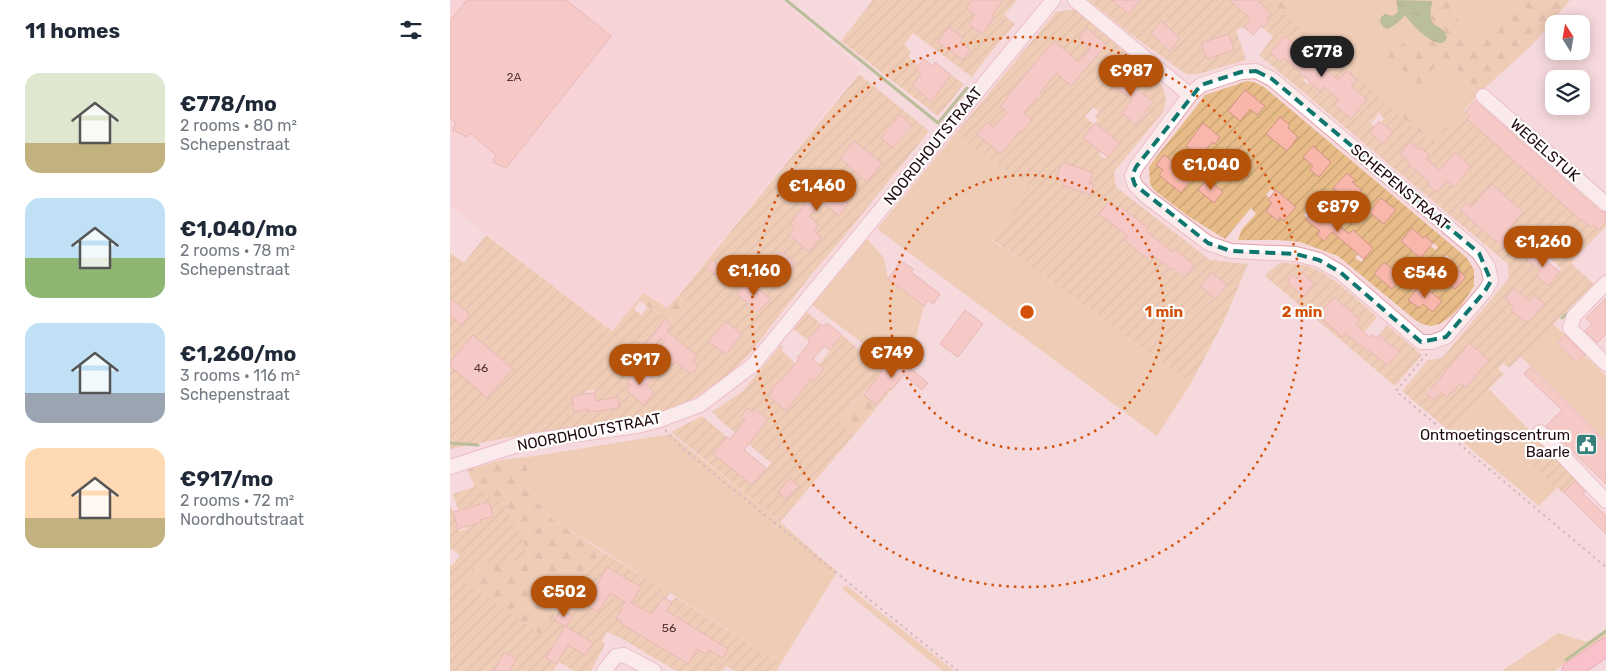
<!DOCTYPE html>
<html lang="en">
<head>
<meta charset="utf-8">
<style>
  :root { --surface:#fff; --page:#f2f2f3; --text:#1f2937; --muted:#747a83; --accent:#b45309 }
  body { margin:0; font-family:Rubik,sans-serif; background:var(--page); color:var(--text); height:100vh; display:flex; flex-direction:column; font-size:19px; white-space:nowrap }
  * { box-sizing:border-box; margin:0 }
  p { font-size:16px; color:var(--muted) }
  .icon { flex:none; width:28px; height:28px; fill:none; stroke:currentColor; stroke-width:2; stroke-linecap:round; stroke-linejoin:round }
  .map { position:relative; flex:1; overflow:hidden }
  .details { display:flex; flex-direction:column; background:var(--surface); width:450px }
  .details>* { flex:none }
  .needle { width:32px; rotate:349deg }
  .tools { position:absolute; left:1095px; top:15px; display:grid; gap:10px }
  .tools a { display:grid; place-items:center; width:45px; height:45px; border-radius:10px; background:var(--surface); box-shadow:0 2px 12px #0003; font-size:25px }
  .price { position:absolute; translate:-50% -42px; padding:0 11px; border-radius:18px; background:var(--accent); color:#fff; font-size:16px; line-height:32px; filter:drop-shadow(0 1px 2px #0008) }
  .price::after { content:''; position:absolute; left:50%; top:30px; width:15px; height:11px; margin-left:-8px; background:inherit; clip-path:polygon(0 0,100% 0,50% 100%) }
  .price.active { background:#222; color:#fff }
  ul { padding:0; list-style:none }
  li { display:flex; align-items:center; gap:15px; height:125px; padding:0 25px }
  li span { display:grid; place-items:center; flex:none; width:140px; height:100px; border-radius:15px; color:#555 }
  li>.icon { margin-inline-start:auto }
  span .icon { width:60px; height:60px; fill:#fffc; stroke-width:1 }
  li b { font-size:21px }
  h2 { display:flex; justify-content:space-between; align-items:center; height:60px; padding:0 25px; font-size:21px }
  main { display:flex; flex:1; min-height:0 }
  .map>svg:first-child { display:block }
  .built { fill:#f9c9ce }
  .green { fill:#e7bc88 }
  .forest { fill:url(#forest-firs) }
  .garden { fill:url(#garden-furrows); fill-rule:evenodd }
  .water { fill:url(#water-ripples) }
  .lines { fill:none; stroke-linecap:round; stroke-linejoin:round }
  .stream { stroke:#749e4b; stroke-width:3 }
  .building { fill:#f9b6aa; stroke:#d29286 }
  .minor-casing { stroke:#e2a0a8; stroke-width:16 }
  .major-casing { stroke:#ae4a5d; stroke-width:19 }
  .path { stroke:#ac9195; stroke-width:2; stroke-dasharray:2.5 4; stroke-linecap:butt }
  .minor { stroke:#fff; stroke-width:14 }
  .major { stroke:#fca7b7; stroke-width:18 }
  .marked { fill:none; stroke:#0f766e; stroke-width:4; stroke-dasharray:10 6; stroke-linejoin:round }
  .ring { fill:none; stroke:#d4510c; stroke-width:2.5; stroke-dasharray:2.5 5 }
  .labels { text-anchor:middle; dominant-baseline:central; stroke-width:4.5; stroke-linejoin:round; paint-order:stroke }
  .number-label { font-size:12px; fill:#573535 }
  .street-label { font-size:15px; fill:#210a0e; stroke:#fff }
  .poi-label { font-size:15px; fill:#210a0e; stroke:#fff; text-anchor:end }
  .centre { fill:#d4510c; stroke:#fff; stroke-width:2.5 }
  .ring-label { font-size:15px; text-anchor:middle; font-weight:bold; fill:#d4510c; stroke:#fff; stroke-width:4.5; stroke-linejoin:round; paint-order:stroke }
</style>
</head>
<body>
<main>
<section class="details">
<h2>11 homes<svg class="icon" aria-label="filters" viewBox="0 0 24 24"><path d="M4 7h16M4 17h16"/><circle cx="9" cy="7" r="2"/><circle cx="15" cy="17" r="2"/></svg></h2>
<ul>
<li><span style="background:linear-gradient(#dfe7d0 70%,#c2b280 0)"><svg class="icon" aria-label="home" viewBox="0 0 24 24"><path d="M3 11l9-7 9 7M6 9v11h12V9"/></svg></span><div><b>€778/mo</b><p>2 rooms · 80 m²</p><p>Schepenstraat</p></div></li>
<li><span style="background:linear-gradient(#bfe0f5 60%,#8fb573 0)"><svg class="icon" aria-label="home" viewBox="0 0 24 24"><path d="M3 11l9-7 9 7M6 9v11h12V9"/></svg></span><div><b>€1,040/mo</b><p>2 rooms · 78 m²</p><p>Schepenstraat</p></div></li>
<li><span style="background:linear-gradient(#bfe0f5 70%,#9aa5b1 0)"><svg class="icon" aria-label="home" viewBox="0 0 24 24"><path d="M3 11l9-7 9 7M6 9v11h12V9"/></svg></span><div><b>€1,260/mo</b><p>3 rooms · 116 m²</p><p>Schepenstraat</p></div></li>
<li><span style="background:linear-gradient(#ffd9b3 70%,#c2b280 0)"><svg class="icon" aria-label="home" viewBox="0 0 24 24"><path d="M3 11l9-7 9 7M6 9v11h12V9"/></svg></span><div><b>€917/mo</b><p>2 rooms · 72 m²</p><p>Noordhoutstraat</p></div></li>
</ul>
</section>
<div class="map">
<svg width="1156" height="671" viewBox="0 0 1156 671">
  <defs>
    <pattern id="forest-firs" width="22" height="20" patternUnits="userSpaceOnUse" patternTransform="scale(1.25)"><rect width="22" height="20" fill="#e7bc88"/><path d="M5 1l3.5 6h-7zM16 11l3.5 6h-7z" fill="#c6a074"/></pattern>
    <pattern id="garden-furrows" width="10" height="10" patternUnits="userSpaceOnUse" patternTransform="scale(1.25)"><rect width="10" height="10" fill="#e7bc88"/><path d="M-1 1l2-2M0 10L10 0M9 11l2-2" fill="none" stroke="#c6a074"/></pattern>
    <pattern id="water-ripples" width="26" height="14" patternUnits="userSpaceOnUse" patternTransform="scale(1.25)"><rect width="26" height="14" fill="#749e4b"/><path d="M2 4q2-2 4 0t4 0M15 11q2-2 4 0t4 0" fill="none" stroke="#5f7f3d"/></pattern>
  </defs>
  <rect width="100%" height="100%" fill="#f6d9dc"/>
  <!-- built -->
  <path class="built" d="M0,0H332L410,69L217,308L193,293L162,331L0,205Z"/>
  <!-- green -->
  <g class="green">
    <path d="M858,0H966L971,24L978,40L963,53L932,51L993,57L1026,87L985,131L954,103L946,112L839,19Z"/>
    <path d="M1000,0H1068L1069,1L1020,43L1006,15Z"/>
    <path d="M505,134L582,189L541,240L584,269L741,383L707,436L427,229Z"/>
    <path d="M417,239L434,258L438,279L474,306L464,344L454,361L443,354L436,361L362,305Z"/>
    <path d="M1103,324L1115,335L1107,344L1126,363L1134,355L1156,376V441L1070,356Z"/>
    <path d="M1039,389L1087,438L1071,453L1106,489L1089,506L997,429Z"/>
    <path d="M221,434L330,522L387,572L331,663L98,516L77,485L78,457Z"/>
    <path d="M396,585L504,671H493L392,589Z"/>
    <path d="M1156,629V636L1104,671H1052L1108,633L1137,642Z"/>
  </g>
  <!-- forest -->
  <g class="forest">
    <path d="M818,0H858L839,19Z"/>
    <path d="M966,0H1000L1006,15L1020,43L1069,1L1068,0H1120L1082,45L1036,87L983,144L946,112L954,102L985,131L1026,87L993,57L969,85L932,51L946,35L963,53L978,40L971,24Z"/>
    <path d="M193,293L217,308L229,295L238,304L225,325L188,300Z"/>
    <path d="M413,394L428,406L404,435L388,422C397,413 404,402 413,394Z"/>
    <path d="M78,457L77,485L98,516L153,552L118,588L106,614L91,636L14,580L30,558L73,539C65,529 59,520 58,507L24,484L17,470L51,460Z"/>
  </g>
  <!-- garden -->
  <g class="garden">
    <path d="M423,0H543L549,5L553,0H567L554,15L565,24L536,58L522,77L463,33L454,45L461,51L458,56L469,66L466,69L471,74L462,86L479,100H482L501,75L514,84L488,116L391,41ZM522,0L544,17L532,33L519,24L525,15L516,8ZM499,27L513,38L510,42L520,50L513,60L488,41Z"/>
    <path d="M638,0H786L801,18L794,27L786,30L796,60L748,74H736L679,33ZM711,22L730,38L720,51L709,42L711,39H707L701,33Z"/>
    <path d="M807,0H818L983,144L1014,111L1057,155L1141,227L1143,225L1156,222V226L1121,263L1144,284L1059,368L1053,363L1048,369L1054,374L997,429L952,391L978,360L992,358L1059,278L1058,264L809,55L823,37L813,28L819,21L817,19L821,14ZM835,36L854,53L834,58L831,62L821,53ZM865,65L874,72L876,70L887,80L878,91L874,87L870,91L859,82L857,84L853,80ZM929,113L934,118L931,122L943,132L933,143L920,133L925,127L921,123ZM995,164L1012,178L1004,187L997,181L987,192L977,184ZM1028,199L1030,200L1035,220L1029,227L1010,210L1016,203L1023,209L1025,203ZM1054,222L1058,230L1069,239L1059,251L1041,238ZM1086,246L1112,269L1098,285L1086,275L1090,271L1075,258ZM1064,288L1079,301L1074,321L1062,311L1064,307ZM1000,367L1007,387L1003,392H991L984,400L976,393L979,388L981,390Z"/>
    <path d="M626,9L708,80C716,92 718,99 713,112L664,172L666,187L760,260L798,264L773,323L741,383L584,269L541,239L582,189L505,134L606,12ZM637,28L656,45L646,56L639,51L641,48L629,38ZM585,63L602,78L586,91L590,95L584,101L566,86ZM684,88L703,102L696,111L697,112L686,125L672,113L682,101L677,96ZM558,99L582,120L572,132H569L553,116L557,112L550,107ZM643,107L649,112L645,117L648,120L645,123L670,143L658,157L657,156L655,159L649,155L651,152L633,138L644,124L635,117ZM612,162L643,173L639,183L643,185L639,195L612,185L613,182L606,179ZM659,202L668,209L671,206L677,212L666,227L649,214ZM689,221L698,228L695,231L710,242L697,259L674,240ZM724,249L744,265L735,277L714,263ZM761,272L777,285L766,299L750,286Z"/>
    <path d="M409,74L479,131L392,239L361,275L300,353L281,372L261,387L244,398L228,405L195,417L77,434L0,449V253L14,263L36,235L162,331L188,300L190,301L184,309L191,315L198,307L225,325L238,305L229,295ZM449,115L462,126L444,148L431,138ZM404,141L432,163L417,181L390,158ZM378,174L396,189L388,198L392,199L398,204L389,215L372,202L371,184L370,183ZM351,210L369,225L364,231L347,242L339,235L345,228L340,224ZM330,251L345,263L335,275L338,278L333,283L330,281L329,283L319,275L323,269L319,265ZM297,281L320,299L307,313L287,294ZM218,337L226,338L247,356L243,361L247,367L244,372H239L226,361L222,365L211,356L216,349L211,345ZM189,367L202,378L196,385L204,392L193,404L177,391L181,385L177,381ZM144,390L147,412L140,413L139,409L124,411L122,396L137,394L136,391Z"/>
    <path d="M797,81L804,82L814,87L1017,258L1024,270V286L1011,306L1001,316L990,324L981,326L972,324L964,319L888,256L850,242L829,240H788L792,229L806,214L801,208L775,239L738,216L704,190L700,184L699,167L707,156L750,102L755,95ZM795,90L815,106L807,115L800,109L778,111ZM753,123L770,137L765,144L762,142L750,157L736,146L747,134L745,132ZM714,155L743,177L731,193L709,175L713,170L706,165ZM897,173L904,179L902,182L912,190L900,202L886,191L885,186ZM821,189L825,192L826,191L835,197L840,206L828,221L816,211L822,203L818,200L820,198L816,195ZM931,198L946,210L934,224L920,212ZM860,207L864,210L867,208L887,225L874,241L867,235L870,231L857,220V218L854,215ZM962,228L973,238L975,236L988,247L985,250L981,246L970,258L951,241ZM903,230L923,248L911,262L905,258L908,254L893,241ZM996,255L1002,260L999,263L1015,277L1005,289L983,270ZM934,262L952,277L942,289L924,274Z"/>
    <path d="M830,263C839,263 848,263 857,266C884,275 906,299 927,317L906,342L917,351L919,350L937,365L949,352L929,335L937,325L972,355L945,386L815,276L819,271ZM852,273L864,283L854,296L837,282L842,275L847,279Z"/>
    <path d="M357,312L371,324L358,340L343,329Z"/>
    <path d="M392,335L448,383L443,388L435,382L441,390L428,406L422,392L418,389L404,402L397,413L389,422L404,435L330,522L221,432L252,416L277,437L263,454L302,485L321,463L271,421L262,412L293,391L331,345L333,347L332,351L364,381L368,376L364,371ZM328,382L346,398L336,410L319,396L323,391L321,390ZM298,408L302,412L305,409L318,420L302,439L295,420L291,416Z"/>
    <path d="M1087,438L1128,480L1113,493L1107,487L1106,489L1071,453Z"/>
    <path d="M24,484L58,507C59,520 65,526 72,537C75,543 75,551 77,558L43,567L30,559L14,580L91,635L106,614L103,612L118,588L153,552L220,593L216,598L213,597L210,603L213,604L212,606L218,609L225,597L331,663L326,671H285L276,666L273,671H226L171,638L157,632L152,641L155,644L141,671H124L109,662L103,671H60L66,659L54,652L44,671H0V565L2,566L10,555L0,548V508H2L9,531L17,529L16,527L30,523V520L43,516L38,502L8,510L3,494L24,487ZM157,568L176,579L166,596L160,593L148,612L136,604ZM174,604L179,607L178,610L183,613L186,608L192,611L193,609L200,613L188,633L170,623L171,621L166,618ZM216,611L236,622L228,636L223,634L214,649L199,640ZM115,626L143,643L135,655L118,645L114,651L104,645ZM245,630L264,641L256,654L247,649L238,663L229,658Z"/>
  </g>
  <!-- water -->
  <path class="water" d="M946,0L982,1C982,7 979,13 981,19C984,29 994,25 997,38L993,43C981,45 961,24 955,15C950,21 945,25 938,29L933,27L930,22L931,17L935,14L942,16L946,14L948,11Z"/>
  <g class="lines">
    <!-- stream -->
    <g class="stream">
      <path d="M336,0L488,123L517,88"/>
      <path d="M1112,318L1121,310"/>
      <path d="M0,443L28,445"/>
      <path d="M1116,660L1156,631"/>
    </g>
  </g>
  <!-- building -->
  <g class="building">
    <path d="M17,0H116L161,36L56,168L43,162L46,155L20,133L17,137L3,130L6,123L0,118V21Z"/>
    <path d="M522,0H553L542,15L544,17L532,34L519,24L525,15L516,8Z"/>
    <path d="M662,0H691L679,14Z"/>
    <path d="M779,0H807L821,14L817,19L819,21L813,28L811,26L803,35L794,27L801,19Z"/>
    <path d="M711,21L730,38L720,51L701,33Z"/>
    <path d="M499,27L513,38L510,42L520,50L513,60L488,42Z"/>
    <path d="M637,28L656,45L621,86L606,73L574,113L582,120L572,132L570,131L551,154L527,134L537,122L543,127L557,112L550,106L557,99L559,94L604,41L629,62L641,48L629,38Z"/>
    <path d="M779,34L784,50L757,59L751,43Z"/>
    <path d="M835,36L855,53L853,55L874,72L876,70L888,80L897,71L907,80L901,86L917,99L901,119L884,105L889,100L874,87L870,91L834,58L831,62L820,53Z"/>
    <path d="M474,59L483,66L485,62L501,75L482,100L480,101L462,85L471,74L466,69Z"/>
    <path d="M667,67L676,75L673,78L703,102L686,125L672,113L682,100L656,79Z"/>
    <path d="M795,90L815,106L807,115L800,109L790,121L778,111Z"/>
    <path d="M1025,101L1150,211L1156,213V222L1149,230L1143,225L1141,227L1127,217L1017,119L1020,116L1015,112Z"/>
    <path d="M450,115L462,125L443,148L431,138Z"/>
    <path d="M830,117L840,125L838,128L848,137L837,151L816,134Z"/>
    <path d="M929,121L943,132L933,144L920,132Z"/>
    <path d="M645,123L670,143L658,157L633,138Z"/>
    <path d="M753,123L770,137L765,144L762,142L750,158L736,146Z"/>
    <path d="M404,141L432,163L417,182L390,158Z"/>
    <path d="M960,142L970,150L971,148L979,155L976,159L990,170L1005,152L1021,167L1004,187L997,181L987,192L977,184L979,182L957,163L959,162L950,154Z"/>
    <path d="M863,146L881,162L869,177L860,170L863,166L853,157Z"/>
    <path d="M714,155L743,177L731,193L709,175L713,170L706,165Z"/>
    <path d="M612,163H616L643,173L639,183L644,185L640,195L612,185L613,182L606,179Z"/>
    <path d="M897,173L905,180L902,182L912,190L900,202L883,188Z"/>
    <path d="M377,174L396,189L390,197L398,204L389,216L372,202L359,216L369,225L364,231L371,237L359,252L339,235L345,228L340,224L371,184L370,183Z"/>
    <path d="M757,179L773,192L764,203L748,190Z"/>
    <path d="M1042,184L1073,212L1058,230L1069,239L1059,251L1047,241L1046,242L1010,210L1016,203L1021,207Z"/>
    <path d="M826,190L846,207L834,221L830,217L828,221L816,211L822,203L818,200Z"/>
    <path d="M931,198L946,210L934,224L919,212Z"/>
    <path d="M659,202L668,209L670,206L698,228L696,231L722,252L724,249L744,265L735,277L724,268L722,270L701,254L697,259L674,240L678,236L649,214Z"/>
    <path d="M865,207L899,234L903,230L923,248L914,259L882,232L874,241L867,235L870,231L856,220Z"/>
    <path d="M962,228L973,238L975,236L983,243L970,258L951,241Z"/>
    <path d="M1082,250L1110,272L1098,286L1086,275L1090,271L1075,258Z"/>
    <path d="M329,252H333L346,263L329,283L319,275L324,269L319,265Z"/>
    <path d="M993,257L1016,277L1005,289L984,271V268Z"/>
    <path d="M262,260L272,268L266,275L255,268Z"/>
    <path d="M451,261L463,269L461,272L490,294L483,304L478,300L474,306L438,279Z"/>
    <path d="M934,262L952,277L942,289L924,274Z"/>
    <path d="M761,272L777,285L766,299L750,286Z"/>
    <path d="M852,273L864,283L853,296L838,283V280L842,275L847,279Z"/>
    <path d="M297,281L321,299L308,312L287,294Z"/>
    <path d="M971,284L992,301L983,312L973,304L969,308L958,300Z"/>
    <path d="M1064,288L1079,301L1084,295L1095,304L1079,322L1075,320L1074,321L1061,310L1064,307L1055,299Z"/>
    <path d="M884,297L910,320L906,325L920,337L922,334L926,338L929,335L949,352L937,365L919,350L918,351L895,333L892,337L868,315Z"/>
    <path d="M0,298L20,314L12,325L0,316Z"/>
    <path d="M1156,298V334L1147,343L1135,331L1142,324L1136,318Z"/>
    <path d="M515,310L533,324L508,357L490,344Z"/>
    <path d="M215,319L222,325L217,331L247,356L243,361L248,366L244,372H238L226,361L222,365L211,356L216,349L211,345L215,341L211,338L201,350L195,345Z"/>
    <path d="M275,321L292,334L276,354L258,342Z"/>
    <path d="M377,323L392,335L380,350L374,346L363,359L374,369L364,381L361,379L336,411L319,396L323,391L321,390L328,382L329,383L349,359L347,358L360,342L358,340L371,324L374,327Z"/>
    <path d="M23,335L63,369L37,398L0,366V362Z"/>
    <path d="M1115,335L1135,355L1126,363L1107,343Z"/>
    <path d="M1019,343L1039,360L1016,388L1011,383L997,397L991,392L984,400L977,394Z"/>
    <path d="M443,354L478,383L472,390L454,375L441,390L439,389L426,405L414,395L433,370L431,368Z"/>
    <path d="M189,367L202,378L196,385L204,392L194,405L176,390L181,385L177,381Z"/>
    <path d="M1080,367L1156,442V484L1096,426L1112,410L1074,374Z"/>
    <path d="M144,393L146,401L168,397L169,408L139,412V409L124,412L122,396Z"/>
    <path d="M298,408L302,412L304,409L318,420L294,450L316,468L302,485L263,454L277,437L280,439L295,420L291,416Z"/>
    <path d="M340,478L349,486L336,499L328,492Z"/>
    <path d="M1125,481L1135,492L1133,494L1156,516V534L1114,492Z"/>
    <path d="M39,502L43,516L30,520L31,522L8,529L3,512Z"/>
    <path d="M157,567L191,587L181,603L202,614L213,597L222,602L217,611L278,649L273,658L259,650L256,654L247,649L238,664L170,623L171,621L166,618L175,602L160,593L148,612L136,605Z"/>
    <path d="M111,610L122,616L116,627L105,620Z"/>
    <path d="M115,626L143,643L135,655L118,645L106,664L96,658Z"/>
    <path d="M54,652L66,659L60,671H44Z"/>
  </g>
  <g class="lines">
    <defs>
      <g id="minor">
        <path d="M625,0L740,95L751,85L791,72L806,71L822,79L1029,253L1038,267L1041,281L1035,291L996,337L982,342H971L890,272L869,260L846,254L781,251L758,243L696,196L685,185L682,176L686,167L740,95"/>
        <path d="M1033,96L1156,204"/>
        <path d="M1156,283L1124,316L1120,328L1156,364"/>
        <path d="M1090,432L1156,501"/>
        <path d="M0,467L80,441L187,426L207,421L250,405L303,365L603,0"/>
        <path d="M154,671L166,656L174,655L204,671"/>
      </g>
      <path id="major" d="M1121,671L1156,647"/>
    </defs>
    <!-- minor casing -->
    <use href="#minor" class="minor-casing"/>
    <!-- major casing -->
    <use href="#major" class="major-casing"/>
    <!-- path -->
    <g class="path">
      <path d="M977,354L946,391L1156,567"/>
      <path d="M215,430L232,448L508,671"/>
    </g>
    <!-- minor -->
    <use href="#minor" class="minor"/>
    <!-- major -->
    <use href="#major" class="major"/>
  </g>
  <!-- marked area -->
  <path d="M0 0H1156V671H0ZM806,71L822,79L1029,253L1041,281L1035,291L996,337L971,342L890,272L869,260L846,254L781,251L758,243L685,185L682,176L686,167L751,85L791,72Z" fill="#f6d9dc" fill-opacity=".55" fill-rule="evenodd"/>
  <path class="marked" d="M806,71L822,79L1029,253L1041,281L1035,291L996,337L971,342L890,272L869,260L846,254L781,251L758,243L685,185L682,176L686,167L751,85L791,72Z"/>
  <!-- distance rings -->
  <g class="ring">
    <circle cx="577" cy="312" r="137"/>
    <circle cx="577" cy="312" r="275"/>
  </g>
  <!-- icons -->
  <defs>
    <symbol id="civic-square" viewBox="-11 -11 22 22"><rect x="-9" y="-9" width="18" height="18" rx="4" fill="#377f7c" stroke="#fff"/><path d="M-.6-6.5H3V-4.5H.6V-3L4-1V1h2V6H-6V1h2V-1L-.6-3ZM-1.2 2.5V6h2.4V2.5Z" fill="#fff"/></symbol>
  </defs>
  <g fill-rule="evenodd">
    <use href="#civic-square" x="1124" y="432" width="25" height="25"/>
  </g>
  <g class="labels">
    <!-- number labels -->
    <g class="number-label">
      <text x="64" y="77">2A</text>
      <text x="31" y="368">46</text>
      <text x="219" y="628">56</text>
    </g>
    <!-- street labels -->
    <g class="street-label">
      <text transform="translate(483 146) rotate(-51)">NOORDHOUTSTRAAT</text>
      <text transform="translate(1095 150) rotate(41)">WEGELSTUK</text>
      <text transform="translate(950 187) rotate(40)">SCHEPENSTRAAT</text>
      <text transform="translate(139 432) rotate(-11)">NOORDHOUTSTRAAT</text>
    </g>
    <!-- poi labels -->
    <g class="poi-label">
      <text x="1120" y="435">Ontmoetingscentrum<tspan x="1120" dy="17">Baarle</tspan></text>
    </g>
  </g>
  <circle cx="577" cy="312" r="8" class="centre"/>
  <g class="ring-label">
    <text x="714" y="317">1 min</text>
    <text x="852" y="317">2 min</text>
  </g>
</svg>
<div class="tools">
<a><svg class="needle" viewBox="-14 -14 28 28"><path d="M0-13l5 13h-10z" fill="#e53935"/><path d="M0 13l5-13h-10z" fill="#747a83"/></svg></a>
<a><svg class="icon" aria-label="layers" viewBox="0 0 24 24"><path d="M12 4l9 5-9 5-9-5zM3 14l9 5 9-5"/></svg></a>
</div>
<b class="price active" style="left:872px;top:78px">€778</b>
<b class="price" style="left:681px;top:97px">€987</b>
<b class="price" style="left:761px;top:191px">€1,040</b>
<b class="price" style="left:367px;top:212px">€1,460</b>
<b class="price" style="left:888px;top:233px">€879</b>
<b class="price" style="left:1093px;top:268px">€1,260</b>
<b class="price" style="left:304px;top:297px">€1,160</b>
<b class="price" style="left:975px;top:299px">€546</b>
<b class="price" style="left:442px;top:379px">€749</b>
<b class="price" style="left:190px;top:386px">€917</b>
<b class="price" style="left:114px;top:618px">€502</b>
</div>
</main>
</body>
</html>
